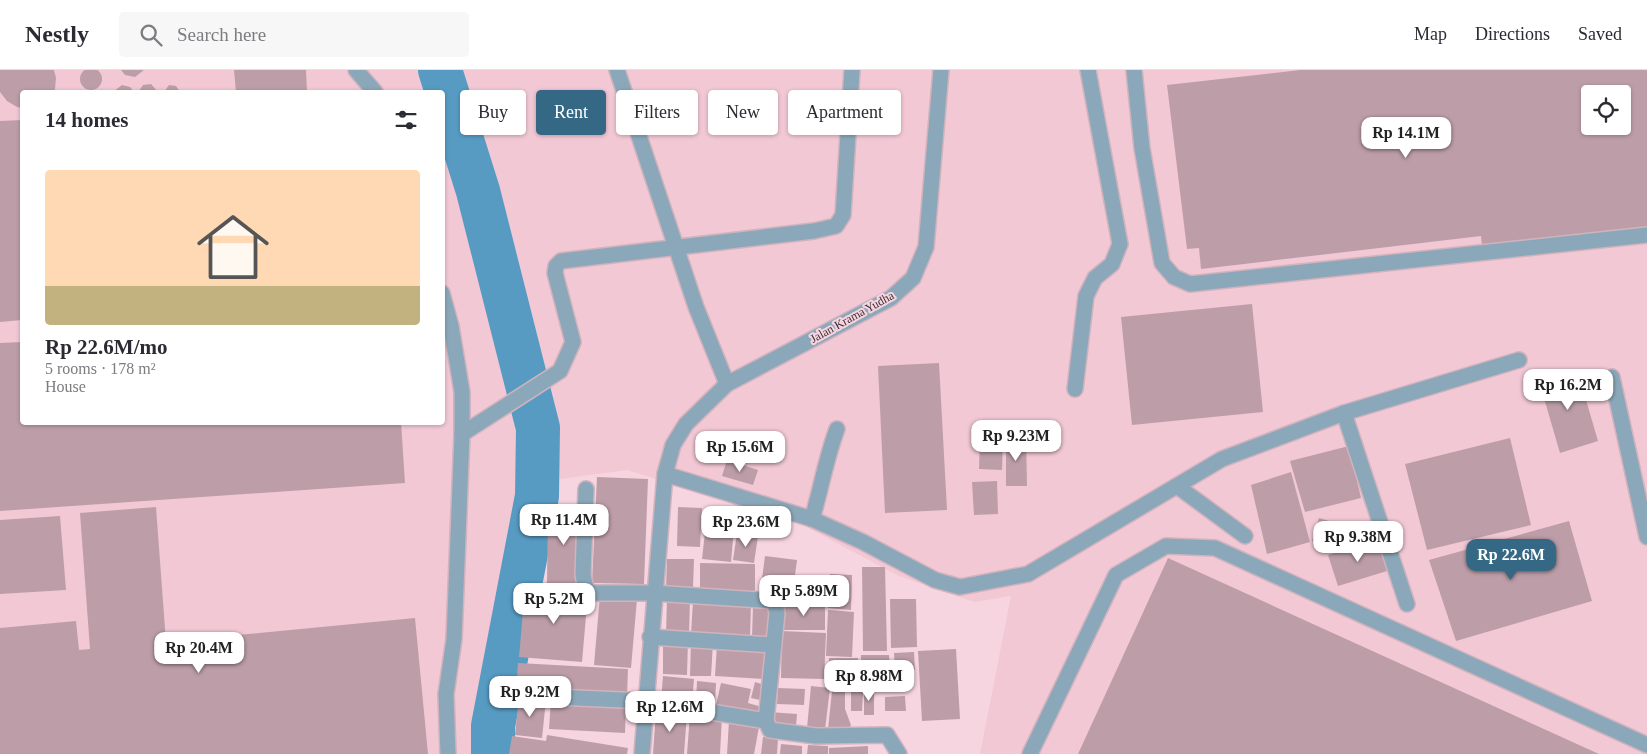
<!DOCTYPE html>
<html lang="en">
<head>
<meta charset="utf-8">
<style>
  :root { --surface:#fff; --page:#f7f7f7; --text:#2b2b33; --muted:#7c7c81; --line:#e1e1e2; --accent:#356885 }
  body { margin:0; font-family:Georgia,serif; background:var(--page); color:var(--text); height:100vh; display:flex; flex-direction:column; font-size:19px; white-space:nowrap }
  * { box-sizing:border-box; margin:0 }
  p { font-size:16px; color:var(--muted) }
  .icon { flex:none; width:28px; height:28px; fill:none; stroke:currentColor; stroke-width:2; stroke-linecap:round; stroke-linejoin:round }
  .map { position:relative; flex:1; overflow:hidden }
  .details { position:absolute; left:20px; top:20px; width:425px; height:335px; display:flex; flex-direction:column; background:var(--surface); border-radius:5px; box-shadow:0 1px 4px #0004 }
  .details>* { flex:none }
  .hud { position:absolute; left:460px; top:20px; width:475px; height:45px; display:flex; gap:10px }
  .buttons { position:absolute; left:1581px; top:15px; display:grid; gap:10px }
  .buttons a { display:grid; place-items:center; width:50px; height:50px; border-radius:5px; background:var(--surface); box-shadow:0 1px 4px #0004; font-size:25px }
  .price { position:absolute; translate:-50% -42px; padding:0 11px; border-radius:10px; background:#fff; color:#222; font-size:16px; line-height:32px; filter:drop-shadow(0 1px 2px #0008) }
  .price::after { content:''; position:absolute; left:50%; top:30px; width:15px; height:11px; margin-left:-8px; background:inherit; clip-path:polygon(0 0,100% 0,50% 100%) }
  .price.active { background:var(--accent); color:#fff }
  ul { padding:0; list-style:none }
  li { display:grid; align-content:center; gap:10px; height:265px; padding:0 25px }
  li+li { border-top:1px solid var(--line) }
  li span { display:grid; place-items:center; height:155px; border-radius:5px; color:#555 }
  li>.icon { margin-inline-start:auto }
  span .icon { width:90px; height:90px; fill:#fffc; stroke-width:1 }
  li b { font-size:21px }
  h2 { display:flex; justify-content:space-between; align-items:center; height:60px; padding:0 25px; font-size:21px }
  .pill { padding:0 18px; border-radius:5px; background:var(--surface); box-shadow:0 1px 4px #0004; font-size:18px; line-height:45px }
  .pill.active { background:var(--accent); color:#fff }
  header { display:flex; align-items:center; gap:30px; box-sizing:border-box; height:70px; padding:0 25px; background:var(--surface); border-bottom:1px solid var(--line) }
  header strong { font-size:24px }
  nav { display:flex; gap:28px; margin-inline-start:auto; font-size:18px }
  .search { width:350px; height:45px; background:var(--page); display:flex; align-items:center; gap:12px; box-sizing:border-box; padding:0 18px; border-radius:5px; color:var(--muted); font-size:19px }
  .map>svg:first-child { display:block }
  .built { fill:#f2c8d5; fill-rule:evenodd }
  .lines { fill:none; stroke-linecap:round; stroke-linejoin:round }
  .river { stroke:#579bc3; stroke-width:44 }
  .building { fill:#bd9ea8; fill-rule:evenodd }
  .minor-casing { stroke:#d1b3bd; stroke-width:18 }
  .minor { stroke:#8ba8ba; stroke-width:15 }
  .labels { text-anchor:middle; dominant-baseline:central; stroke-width:4; stroke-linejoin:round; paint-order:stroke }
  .street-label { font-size:12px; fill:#3a2d31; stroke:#f7d5e0 }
</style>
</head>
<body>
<header>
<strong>Nestly</strong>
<div class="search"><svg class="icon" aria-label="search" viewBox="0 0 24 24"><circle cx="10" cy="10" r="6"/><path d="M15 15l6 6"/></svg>Search here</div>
<nav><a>Map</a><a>Directions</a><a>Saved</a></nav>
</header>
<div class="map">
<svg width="1647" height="684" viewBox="0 0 1647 684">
  <rect width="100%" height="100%" fill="#f7d5e0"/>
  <!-- built -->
  <path class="built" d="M0,0H1647V684H980L1011,526L974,532L899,506L797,452L627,400L545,411L505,602L504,684H0ZM22,22H442V352H22ZM1590,24H1622V56H1590Z"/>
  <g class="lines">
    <!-- river -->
    <path class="river" d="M440,0L478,121L538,358L537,426L493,656V684"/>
  </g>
  <!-- building -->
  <g class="building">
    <circle cx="91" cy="9" r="11"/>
    <path d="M0,0H54L56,8L55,19L53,22H22V38L17,37L7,31L0,22Z"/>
    <path d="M121,0H144L135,7L125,5Z"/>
    <path d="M234,0H306L307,22H236Z"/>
    <path d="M1300,0H1647V157L1482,176L1481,166L1201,199L1199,178L1187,179L1167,15ZM1590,24H1622V56H1590Z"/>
    <path d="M151,14L158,22H138L143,15Z"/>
    <path d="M122,15L130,17L134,22H113Z"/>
    <path d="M169,15L176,16L180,22H164Z"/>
    <path d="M22,50V250L0,252V51Z"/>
    <path d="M1252,234L1263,342L1132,355L1121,247Z"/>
    <path d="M22,272V352H401L405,413L0,441V273Z"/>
    <path d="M939,293L947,440L885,443L878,296Z"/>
    <path d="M1577,299L1598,371L1560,383L1539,311Z"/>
    <path d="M1006,367H1026L1027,416H1006Z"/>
    <path d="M980,368L1003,369L1002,400L979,399Z"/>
    <path d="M1510,368L1531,455L1427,480L1405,394Z"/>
    <path d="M1349,376L1361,428L1305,442L1290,391Z"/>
    <path d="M727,390L758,400L753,415L722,406Z"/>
    <path d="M1291,402L1310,472L1267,484L1251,415Z"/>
    <path d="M597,407L648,409L644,514L592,513Z"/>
    <path d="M997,411L998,444L974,445L972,412Z"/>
    <path d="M156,437L166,572L415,548L428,684H0V558L76,551L79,580L90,579L80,443Z"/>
    <path d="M678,437L702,438L700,477L677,476Z"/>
    <path d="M548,438H581L580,515H547Z"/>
    <path d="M707,444L735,447L731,492L702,489Z"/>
    <path d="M60,446L66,520L0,524V450Z"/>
    <path d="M1319,448L1345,456L1339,477L1312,471Z"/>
    <path d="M1569,451L1592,531L1456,571L1429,490Z"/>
    <path d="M737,463L758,466L754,493L733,490Z"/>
    <path d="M1378,470L1387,501L1338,516L1328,485Z"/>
    <path d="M765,486L797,490L792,528L760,524Z"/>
    <path d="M1168,488L1599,684H1078Z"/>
    <path d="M667,489H694L693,518H666Z"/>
    <path d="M700,493L755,494V522L700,521Z"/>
    <path d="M862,497H885L887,581H863Z"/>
    <path d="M830,504L852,505L851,540L828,538Z"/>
    <path d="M525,518L588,523L582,592L519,587Z"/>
    <path d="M600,525L637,529L631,598L594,595Z"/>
    <path d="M667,527L690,528L689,565H666Z"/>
    <path d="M890,529H916L917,577L891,578Z"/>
    <path d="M693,530L751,533L750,568L691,565Z"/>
    <rect x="783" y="534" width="42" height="26"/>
    <path d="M753,535L769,536L768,569L752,568Z"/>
    <path d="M828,540L854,542L852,587L826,586Z"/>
    <path d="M782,561L826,563L824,609L781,608Z"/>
    <path d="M663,570L688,571L687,605L663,604Z"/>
    <path d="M691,572L713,573L711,606H690Z"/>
    <path d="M717,574L768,577L766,609L715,606Z"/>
    <path d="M956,579L960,649L922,651L918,581Z"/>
    <path d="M914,582L915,600L895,601L894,583Z"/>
    <path d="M861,585H889L890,602H861Z"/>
    <rect x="829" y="588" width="29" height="24"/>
    <path d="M518,593L628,599L627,627L516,620Z"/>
    <path d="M663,606L694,609L692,633L661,631Z"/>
    <path d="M697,611L716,613L715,635L696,634Z"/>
    <path d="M755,612L768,616L764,631L751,628Z"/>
    <path d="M721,613L751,619L748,633L762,637L759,649L716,635Z"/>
    <path d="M811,616L830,618L825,660L807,658Z"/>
    <path d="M778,618L805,619L804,635L777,634Z"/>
    <rect x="864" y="620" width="10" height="25"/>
    <path d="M832,621L845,622V639L851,655L848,661L828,659Z"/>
    <path d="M851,622H863L862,641H851Z"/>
    <path d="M905,626L906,641H885V627Z"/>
    <path d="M519,627L546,630L542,668L515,665Z"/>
    <path d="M551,630L626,634L625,663L549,659Z"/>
    <path d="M656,641L687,643L684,684H653Z"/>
    <path d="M769,642L797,644L796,656L769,654Z"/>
    <path d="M690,644L722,646L720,684H687Z"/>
    <path d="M729,651L759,657L754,684H727Z"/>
    <path d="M547,665L628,678L627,684H509L512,666L546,671Z"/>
    <path d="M763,667L778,668L777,684H761Z"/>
    <path d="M781,674L802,676V684H780Z"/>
    <path d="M808,675L828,676V684H807Z"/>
    <path d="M868,676V684H829V678Z"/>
  </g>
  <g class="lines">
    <defs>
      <g id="minor">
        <path d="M356,0L375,22"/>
        <path d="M617,0L696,237L727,314"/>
        <path d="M1134,0L1142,78L1162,193L1174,207L1190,214L1647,165"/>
        <path d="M442,223L451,256L462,322V364"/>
        <path d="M1612,307L1647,467"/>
        <path d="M1075,319L1086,226L1095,208L1112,194L1120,174L1088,0"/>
        <path d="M1344,343L1407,534"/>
        <path d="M665,404L812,449L863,472L935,510L960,517L1028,504L1222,389L1344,343L1519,290"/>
        <path d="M1177,416L1245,466"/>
        <path d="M586,419L583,505L586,519L593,523H653L774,531L777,543L766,651"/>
        <path d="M812,449C821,419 826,388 837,359"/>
        <path d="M650,567L773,575"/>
        <path d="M511,625L644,631L766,651L770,660L816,666L887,665L899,684"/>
        <path d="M448,684L446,624L454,569L462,364L560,301L573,272L555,203L556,196L561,191L814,161L836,156L843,145L852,0"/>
        <path d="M642,684L665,404L673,375L686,354L727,314L891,228L913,208L926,177L941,0"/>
        <path d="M1030,684L1116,505L1166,476L1215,478L1647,675"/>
      </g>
    </defs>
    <!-- minor casing -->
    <use href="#minor" class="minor-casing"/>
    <!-- minor -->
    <use href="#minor" class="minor"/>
  </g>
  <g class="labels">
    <!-- street labels -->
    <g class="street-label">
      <text transform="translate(852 247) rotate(-29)">Jalan Krama Yudha</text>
    </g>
  </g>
</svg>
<div class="buttons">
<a><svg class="icon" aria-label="locate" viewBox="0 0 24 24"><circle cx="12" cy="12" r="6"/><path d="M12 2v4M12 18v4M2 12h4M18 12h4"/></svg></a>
</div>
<b class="price" style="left:1406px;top:89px">Rp 14.1M</b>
<b class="price" style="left:1568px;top:341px">Rp 16.2M</b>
<b class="price" style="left:1016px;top:392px">Rp 9.23M</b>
<b class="price" style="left:740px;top:403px">Rp 15.6M</b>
<b class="price" style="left:564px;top:476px">Rp 11.4M</b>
<b class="price" style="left:746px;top:478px">Rp 23.6M</b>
<b class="price" style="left:1358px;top:493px">Rp 9.38M</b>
<b class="price active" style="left:1511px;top:511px">Rp 22.6M</b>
<b class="price" style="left:804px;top:547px">Rp 5.89M</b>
<b class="price" style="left:554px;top:555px">Rp 5.2M</b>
<b class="price" style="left:199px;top:604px">Rp 20.4M</b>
<b class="price" style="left:869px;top:632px">Rp 8.98M</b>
<b class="price" style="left:530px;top:648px">Rp 9.2M</b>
<b class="price" style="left:670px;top:663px">Rp 12.6M</b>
<div class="hud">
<a class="pill">Buy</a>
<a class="pill active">Rent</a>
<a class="pill">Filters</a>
<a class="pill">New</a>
<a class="pill">Apartment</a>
</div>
<section class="details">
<h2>14 homes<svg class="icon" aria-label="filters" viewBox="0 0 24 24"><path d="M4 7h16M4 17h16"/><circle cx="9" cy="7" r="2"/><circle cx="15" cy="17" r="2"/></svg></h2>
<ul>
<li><span style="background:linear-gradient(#ffd9b3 75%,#c2b280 0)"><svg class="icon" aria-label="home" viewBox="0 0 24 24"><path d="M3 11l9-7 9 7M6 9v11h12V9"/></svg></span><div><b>Rp 22.6M/mo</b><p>5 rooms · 178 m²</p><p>House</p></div></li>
</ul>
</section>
</div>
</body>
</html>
